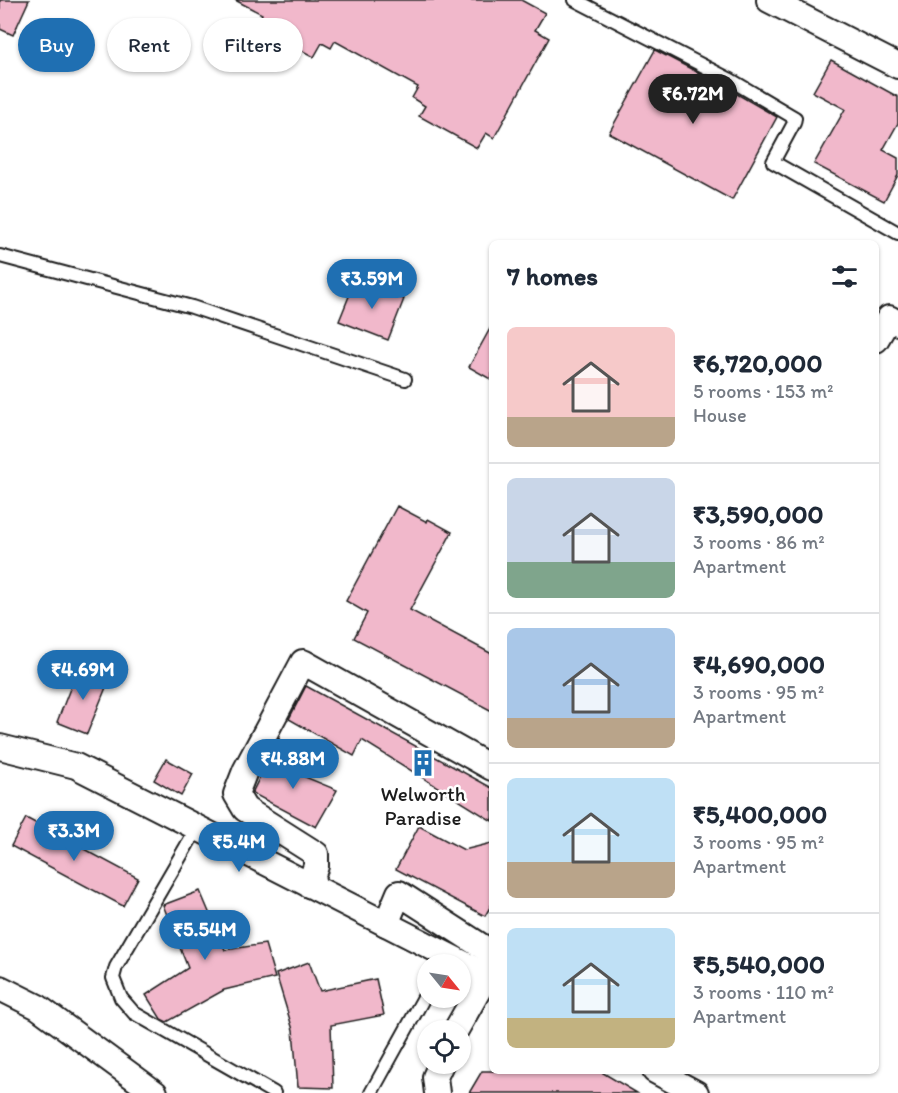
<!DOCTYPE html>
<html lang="en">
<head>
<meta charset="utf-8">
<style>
  :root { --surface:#fff; --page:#f2f2f3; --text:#1f2937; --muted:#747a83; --line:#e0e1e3; --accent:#1f6fb2 }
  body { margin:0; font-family:Itim,sans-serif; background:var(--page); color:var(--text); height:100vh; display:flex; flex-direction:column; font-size:22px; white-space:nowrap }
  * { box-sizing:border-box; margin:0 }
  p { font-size:20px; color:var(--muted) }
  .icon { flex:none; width:33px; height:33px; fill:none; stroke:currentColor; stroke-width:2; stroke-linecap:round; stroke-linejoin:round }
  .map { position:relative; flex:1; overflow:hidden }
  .side { position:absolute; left:489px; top:240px; width:390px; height:834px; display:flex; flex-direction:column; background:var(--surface); border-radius:9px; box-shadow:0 2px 4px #0004 }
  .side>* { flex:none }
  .guide { position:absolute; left:18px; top:18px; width:381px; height:54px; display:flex; gap:12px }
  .needle { width:39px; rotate:120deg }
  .buttons { position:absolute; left:417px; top:954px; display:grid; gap:12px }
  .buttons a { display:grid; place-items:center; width:54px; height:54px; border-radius:50%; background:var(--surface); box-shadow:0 2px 4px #0004; font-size:30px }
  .price { position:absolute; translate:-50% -51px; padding:0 14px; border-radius:21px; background:var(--accent); color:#fff; font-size:20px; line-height:39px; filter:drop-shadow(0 2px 3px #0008) }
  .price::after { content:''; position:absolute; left:50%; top:36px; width:18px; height:14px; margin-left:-9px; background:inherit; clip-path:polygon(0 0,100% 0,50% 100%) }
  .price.selected { background:#222; color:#fff }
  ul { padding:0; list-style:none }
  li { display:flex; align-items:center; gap:18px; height:150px; padding:0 18px }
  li+li { border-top:2px solid var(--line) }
  li span { display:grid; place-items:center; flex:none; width:168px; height:120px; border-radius:9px; color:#555 }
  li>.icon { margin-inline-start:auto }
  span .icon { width:72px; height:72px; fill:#fffc; stroke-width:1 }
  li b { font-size:26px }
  h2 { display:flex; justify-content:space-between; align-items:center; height:72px; padding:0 18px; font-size:26px }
  .tag { padding:0 21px; border-radius:27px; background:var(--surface); box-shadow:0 2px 4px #0004; font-size:21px; line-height:54px }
  .tag.selected { background:var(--accent); color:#fff }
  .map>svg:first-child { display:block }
  .building { fill:#f1b8cb; stroke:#1c1c1c; stroke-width:1.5 }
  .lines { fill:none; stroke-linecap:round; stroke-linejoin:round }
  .lane-casing { stroke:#1c1c1c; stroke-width:16 }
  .street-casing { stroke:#1c1c1c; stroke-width:28 }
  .lane { stroke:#fff; stroke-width:12 }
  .street { stroke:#fff; stroke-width:24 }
  .labels { text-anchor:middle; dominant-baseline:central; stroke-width:5; stroke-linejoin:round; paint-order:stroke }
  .poi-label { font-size:21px; fill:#1c1c1c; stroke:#fff }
</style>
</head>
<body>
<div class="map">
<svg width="898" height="1093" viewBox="0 0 898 1093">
  <rect width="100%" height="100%" fill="#fff"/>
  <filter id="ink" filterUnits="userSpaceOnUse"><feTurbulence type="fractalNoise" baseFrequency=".0167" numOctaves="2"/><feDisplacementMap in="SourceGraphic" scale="12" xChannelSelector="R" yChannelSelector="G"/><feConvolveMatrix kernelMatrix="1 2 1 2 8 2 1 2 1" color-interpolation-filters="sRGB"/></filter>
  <g filter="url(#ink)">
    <!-- building -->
    <g class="building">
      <path d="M0,0H29L13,35L0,29Z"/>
      <path d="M235,0H521L545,13L535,30L549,38L494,138L486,133L477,148L419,116L425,106L412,98L418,87L335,41L331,48L322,43L314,57L256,26L262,14Z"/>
      <path d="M655,50L718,83L777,117L732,200L609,133Z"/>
      <path d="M831,60L898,97V123L883,150L898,158V175L884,201L814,164L845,109L813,92Z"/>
      <path d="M356,279L404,299L388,340L339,321Z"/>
      <path d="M492,325V380L469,367Z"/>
      <path d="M397,506L427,522L428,519L452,532L410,610L492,654V711L354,638L367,613L346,601Z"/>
      <path d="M78,668L109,680L87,734L57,722Z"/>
      <path d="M306,686L492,788V821L362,740L354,756L289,719Z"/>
      <path d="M279,738L288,770L337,790L316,827L252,793Z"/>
      <path d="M166,759L193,774L181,796L154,780Z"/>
      <path d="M26,818L138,878L123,906L11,846Z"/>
      <path d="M419,826L464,850L492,843V904L485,916L396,869Z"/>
      <path d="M200,891L225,950L265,944L275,978L224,990L167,1022L161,1019L146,995L188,968L163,905Z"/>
      <path d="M309,962L320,991L376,979L384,1015L331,1025L333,1088L298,1087L293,1030L276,974Z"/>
      <path d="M482,1071H600L637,1093H469Z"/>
    </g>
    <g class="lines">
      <defs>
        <g id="lane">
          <path d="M575,0L729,79L795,118L794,123L773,162L898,233"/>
          <path d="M0,256L192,307L405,379"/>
          <path d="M197,828L116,967L113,978L121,998L134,1013L274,1093"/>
          <path d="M371,1093L428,990"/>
        </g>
        <g id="street">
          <path d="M769,0L898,66"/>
          <path d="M876,340L889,318L898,323"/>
          <path d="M0,747L76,766L492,978"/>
          <path d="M309,885L316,866V854L245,809L236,794L245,771L303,662L492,768"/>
          <path d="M386,924L399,893L492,953"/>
          <path d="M0,988L38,1007L155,1093"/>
          <path d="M456,1030L487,975"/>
          <path d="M655,1071L696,1093"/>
          <path d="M437,1093L435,1077L441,1064"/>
        </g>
      </defs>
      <!-- lane casing -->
      <use href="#lane" class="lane-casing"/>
      <!-- street casing -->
      <use href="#street" class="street-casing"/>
      <!-- lane -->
      <use href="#lane" class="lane"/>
      <!-- street -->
      <use href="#street" class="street"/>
    </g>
  </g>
  <!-- icons -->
  <defs>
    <symbol id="building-bare" viewBox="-9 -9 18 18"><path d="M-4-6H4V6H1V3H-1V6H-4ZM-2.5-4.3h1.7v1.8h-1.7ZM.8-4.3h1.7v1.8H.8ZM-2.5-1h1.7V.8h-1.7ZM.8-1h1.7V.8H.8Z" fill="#1f6fb2" stroke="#fff" stroke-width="2.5" paint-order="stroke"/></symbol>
  </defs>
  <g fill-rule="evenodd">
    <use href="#building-bare" x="404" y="744" width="38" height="38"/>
  </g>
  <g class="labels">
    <!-- poi labels -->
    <g class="poi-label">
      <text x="423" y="793">Welworth<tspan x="423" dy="24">Paradise</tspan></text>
    </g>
  </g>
</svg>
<div class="buttons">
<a><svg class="needle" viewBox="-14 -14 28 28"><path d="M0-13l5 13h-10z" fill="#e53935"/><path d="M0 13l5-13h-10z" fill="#747a83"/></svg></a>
<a><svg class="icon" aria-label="locate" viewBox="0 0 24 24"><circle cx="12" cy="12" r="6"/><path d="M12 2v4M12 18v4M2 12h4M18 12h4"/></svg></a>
</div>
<b class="price selected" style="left:693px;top:125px">₹6.72M</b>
<b class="price" style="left:372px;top:310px">₹3.59M</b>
<b class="price" style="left:83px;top:701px">₹4.69M</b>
<b class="price" style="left:293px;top:790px">₹4.88M</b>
<b class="price" style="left:74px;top:862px">₹3.3M</b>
<b class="price" style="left:239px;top:873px">₹5.4M</b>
<b class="price" style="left:205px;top:961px">₹5.54M</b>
<div class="guide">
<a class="tag selected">Buy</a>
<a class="tag">Rent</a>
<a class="tag">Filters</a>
</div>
<section class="side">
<h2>7 homes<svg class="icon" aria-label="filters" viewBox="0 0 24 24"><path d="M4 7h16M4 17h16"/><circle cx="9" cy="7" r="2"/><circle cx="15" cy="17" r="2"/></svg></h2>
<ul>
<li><span style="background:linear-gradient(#f6c9c9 75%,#b9a48a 0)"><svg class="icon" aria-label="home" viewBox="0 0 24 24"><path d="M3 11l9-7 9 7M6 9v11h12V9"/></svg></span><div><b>₹6,720,000</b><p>5 rooms · 153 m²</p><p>House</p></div></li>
<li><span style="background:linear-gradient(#c9d6e8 70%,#7fa58c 0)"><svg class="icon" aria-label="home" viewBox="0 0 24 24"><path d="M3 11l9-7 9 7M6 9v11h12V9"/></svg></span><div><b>₹3,590,000</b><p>3 rooms · 86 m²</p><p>Apartment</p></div></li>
<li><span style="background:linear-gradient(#a9c7e8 75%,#b9a48a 0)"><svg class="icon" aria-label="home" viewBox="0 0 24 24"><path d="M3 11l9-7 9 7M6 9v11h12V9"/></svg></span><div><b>₹4,690,000</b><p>3 rooms · 95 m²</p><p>Apartment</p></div></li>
<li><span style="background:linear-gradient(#bfe0f5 70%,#b9a48a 0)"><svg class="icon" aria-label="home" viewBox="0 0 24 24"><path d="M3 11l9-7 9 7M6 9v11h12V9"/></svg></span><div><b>₹5,400,000</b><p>3 rooms · 95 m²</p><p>Apartment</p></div></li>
<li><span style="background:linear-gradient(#bfe0f5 75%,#c2b280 0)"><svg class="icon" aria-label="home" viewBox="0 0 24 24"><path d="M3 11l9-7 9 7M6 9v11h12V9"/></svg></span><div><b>₹5,540,000</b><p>3 rooms · 110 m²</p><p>Apartment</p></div></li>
</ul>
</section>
</div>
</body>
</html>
